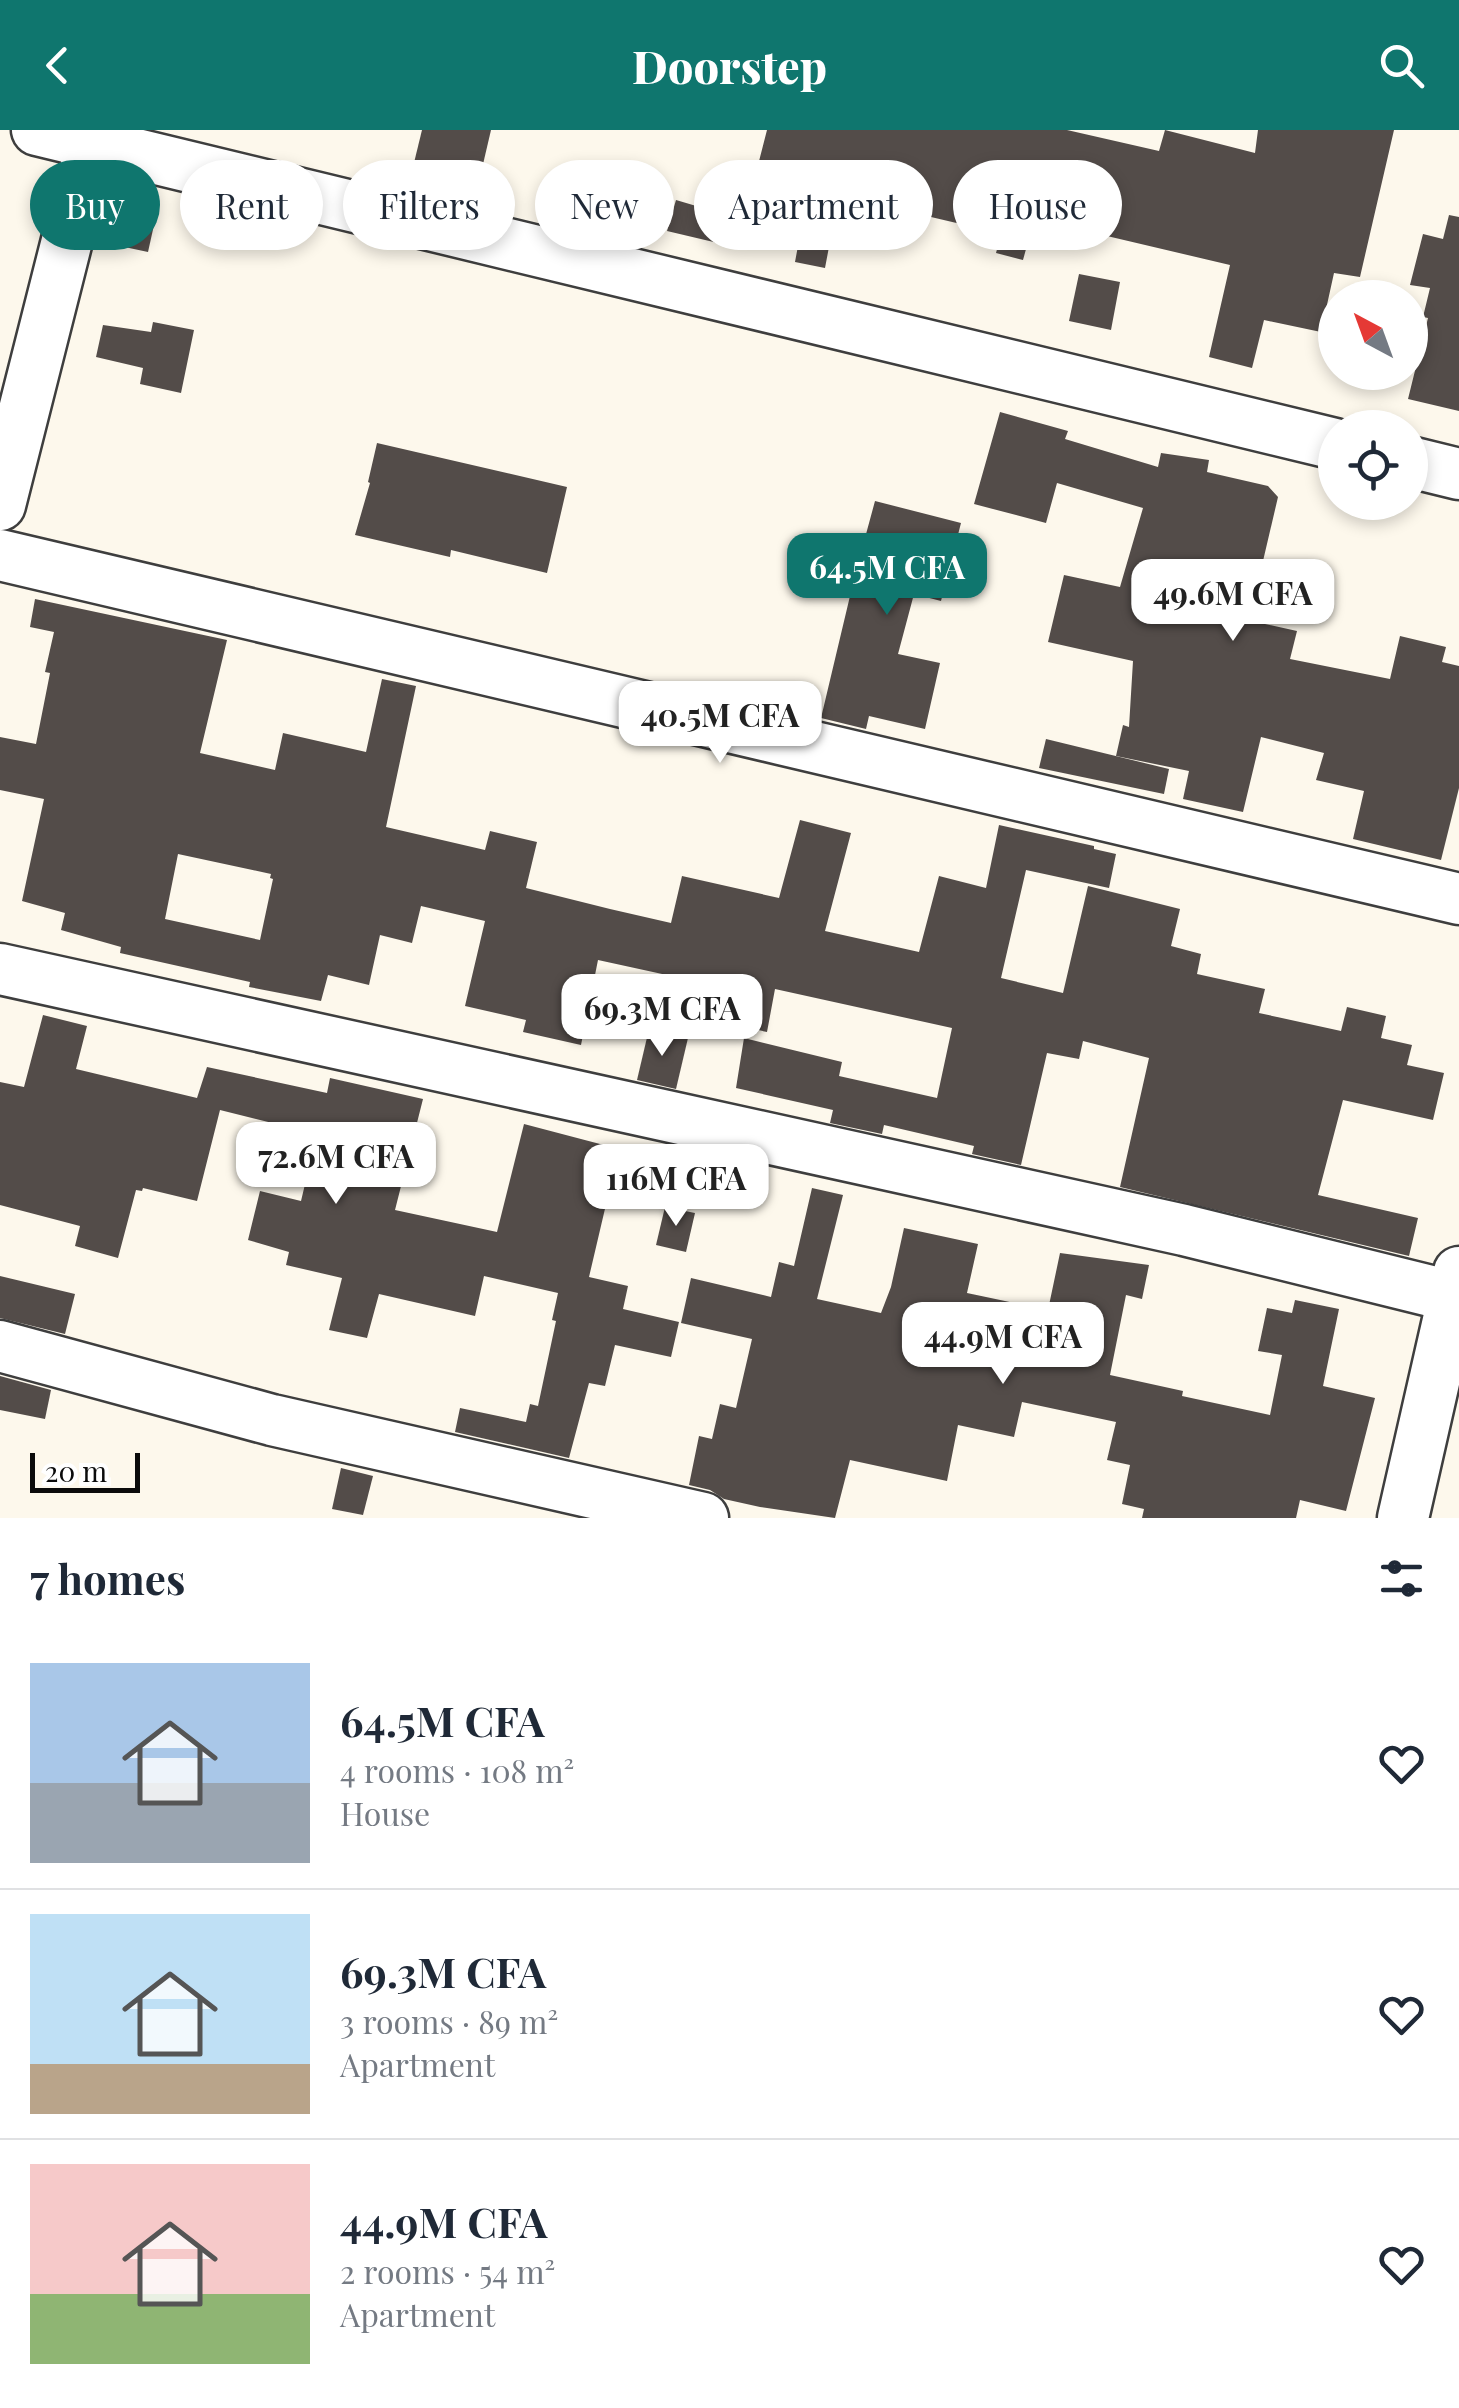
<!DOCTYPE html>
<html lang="en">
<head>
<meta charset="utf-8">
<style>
  :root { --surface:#fff; --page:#f6f6f7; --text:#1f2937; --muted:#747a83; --line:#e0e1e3; --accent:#0f766e }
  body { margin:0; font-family:"Playfair Display",serif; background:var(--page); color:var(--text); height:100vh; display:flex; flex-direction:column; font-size:38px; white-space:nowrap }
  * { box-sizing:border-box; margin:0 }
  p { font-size:32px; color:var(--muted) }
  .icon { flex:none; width:55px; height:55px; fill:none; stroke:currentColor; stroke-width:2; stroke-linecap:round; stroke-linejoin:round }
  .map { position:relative; height:1388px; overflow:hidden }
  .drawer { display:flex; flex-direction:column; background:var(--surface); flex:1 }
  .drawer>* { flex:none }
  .banner { position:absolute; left:30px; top:30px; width:1400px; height:90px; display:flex; gap:20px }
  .needle { width:65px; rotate:319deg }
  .fabs { position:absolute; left:1318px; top:150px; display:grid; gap:20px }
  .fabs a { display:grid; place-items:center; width:110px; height:110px; border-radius:50%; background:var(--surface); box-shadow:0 5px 15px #0003; font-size:50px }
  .scale { position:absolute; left:30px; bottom:25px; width:110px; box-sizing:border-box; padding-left:10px; border:5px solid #0b0b0b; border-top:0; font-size:28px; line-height:35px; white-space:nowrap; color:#0b0b0b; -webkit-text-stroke:8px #fff; paint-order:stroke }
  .price { position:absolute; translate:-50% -85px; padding:0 22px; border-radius:20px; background:#fff; color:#222; font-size:32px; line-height:65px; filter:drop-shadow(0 2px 5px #0008) }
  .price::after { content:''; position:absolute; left:50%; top:60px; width:30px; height:22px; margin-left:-15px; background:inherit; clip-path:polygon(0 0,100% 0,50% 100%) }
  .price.selected { background:var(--accent); color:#fff }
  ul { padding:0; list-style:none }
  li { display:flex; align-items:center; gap:30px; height:250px; padding:0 30px }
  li+li { border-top:2px solid var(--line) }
  li span { display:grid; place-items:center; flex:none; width:280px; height:200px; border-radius:0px; color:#555 }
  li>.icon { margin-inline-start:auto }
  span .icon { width:120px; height:120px; fill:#fffc; stroke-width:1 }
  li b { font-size:42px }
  h2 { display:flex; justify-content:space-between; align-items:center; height:120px; padding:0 30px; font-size:42px }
  .tag { padding:0 35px; border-radius:45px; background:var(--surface); box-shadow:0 5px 15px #0003; font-size:35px; line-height:90px }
  .tag.selected { background:var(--accent); color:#fff }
  header { display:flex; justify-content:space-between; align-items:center; height:130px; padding:0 30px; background:var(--accent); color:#fff; font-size:45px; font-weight:800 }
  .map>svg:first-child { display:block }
  .building { fill:#534c49; fill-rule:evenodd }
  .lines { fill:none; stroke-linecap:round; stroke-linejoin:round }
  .minor-casing { stroke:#3e3e3e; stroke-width:55 }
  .minor { stroke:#fff; stroke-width:50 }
</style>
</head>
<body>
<header><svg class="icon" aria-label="back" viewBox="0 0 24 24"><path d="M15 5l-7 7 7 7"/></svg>Doorstep<svg class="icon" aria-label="search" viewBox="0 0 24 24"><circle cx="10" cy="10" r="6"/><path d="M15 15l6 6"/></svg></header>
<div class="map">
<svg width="1459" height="1388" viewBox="0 0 1459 1388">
  <rect width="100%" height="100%" fill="#fdf8ec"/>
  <!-- building -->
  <g class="building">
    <path d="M422,0H491L477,60L412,41Z"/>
    <path d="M767,0H1067L1159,21L1165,0L1255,23L1258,0H1394L1360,147L1334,143L1321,202L1264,190L1252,238L1209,227L1230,135L1107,106L1112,81L1041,65L1023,130L996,123L1000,108L964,99L965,95L863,71L860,85L836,80L825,138L795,132L800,105L788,102L792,81L749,70Z"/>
    <path d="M676,70L730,86L722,114L667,101Z"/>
    <path d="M123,79L156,86L148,122L115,115Z"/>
    <path d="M1449,85L1459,87V281L1408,269L1428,188L1423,187L1430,158L1410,155L1423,104L1443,109Z"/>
    <path d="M1079,144L1120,152L1111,200L1069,191Z"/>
    <path d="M153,192L194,200L181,263L140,254L143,238L96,227L103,195L151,202Z"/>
    <path d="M1000,282L1068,301L1065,309L1158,337L1161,323L1209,330L1207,342L1268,356L1278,367L1263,431L1279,435L1265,494L1297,501L1290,529L1390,549L1400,506L1446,517L1442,532L1459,536V658L1441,730L1353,709L1364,661L1316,650L1324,623L1261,607L1243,682L1183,669L1189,641L1116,626L1123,595L1129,597L1133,531L1048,512L1064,445L1120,457L1143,378L1057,353L1046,393L974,374Z"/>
    <path d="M377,313L567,357L547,443L451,420L450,427L355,405L370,353L368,352Z"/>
    <path d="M875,371L961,393L941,471L914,464L898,524L940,533L925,599L869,586L866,599L821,588L850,466L824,461L833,423L859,430Z"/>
    <path d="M35,469L227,510L200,623L275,640L283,603L366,622L382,549L416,556L386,697L485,720L490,701L537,712L526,758L610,779L671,793L682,746L779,768L800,690L851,703L825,801L919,822L939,746L986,758L999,695L1094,716V719L1116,724L1109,758L1026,740L1001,848L1063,863L1088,756L1180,779L1171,816L1201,824L1197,844L1265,859L1259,883L1341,901L1347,877L1386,886L1381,908L1412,915L1407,935L1444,943L1433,990L1343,970L1318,1065L1418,1088L1409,1126L1120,1057L1149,928L1083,911L1079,929L1047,923L1021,1035L972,1024L974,1016L884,995L882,1004L830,993L833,980L736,958L744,908L842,932L839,946L937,968L952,898L775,859L767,902L677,882L685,849L598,830L581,915L523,902L526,890L465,876L485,791L421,776L412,813L380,805L369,855L328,845L321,871L249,857L250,852L120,823L121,817L61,800L65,783L22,771L44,669L0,660V607L36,614L50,543L45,542L54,502L30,497ZM178,724L271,744L270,748L273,749L260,810L165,789Z"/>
    <path d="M1046,609L1169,639L1164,664L1039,638Z"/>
    <path d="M43,885L87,896L76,939L197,968L207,937L327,963L330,948L423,969L395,1080L497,1102L524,994L619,1019L589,1147L628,1156L623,1179L679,1192L671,1227L615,1215L605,1256L589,1253L569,1328L455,1302L460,1278L526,1292L530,1274L538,1276L556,1191L552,1190L558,1163L484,1146L475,1186L379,1164L367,1208L329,1200L342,1148L286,1135L289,1122L248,1110L260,1061L301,1071L317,1004L220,980L197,1071L143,1058L142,1061L136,1060L118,1128L75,1116L80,1096L0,1075V952L24,957Z"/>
    <path d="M649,899L688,908L676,959L637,950Z"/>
    <path d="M812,1058L843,1065L817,1169L881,1183L891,1157L904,1098L978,1114L967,1163L1048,1180L1060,1123L1149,1135L1142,1169L1126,1165L1110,1245L1183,1261L1182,1266L1270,1285L1282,1225L1258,1221L1267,1178L1292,1183L1295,1170L1339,1179L1323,1256L1375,1268L1346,1381L1300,1370L1296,1388H1142L1144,1379L1122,1374L1130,1335L1107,1330L1116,1292L1022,1272L1014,1307L958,1295L947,1351L850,1330L835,1388L760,1377L724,1369L710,1360L689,1355L699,1306L712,1309L720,1274L736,1278L752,1209L681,1193L691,1148L771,1167L779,1132L794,1136Z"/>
    <path d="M665,1077L695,1083L686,1122L656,1115Z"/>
    <path d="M0,1146L75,1164L65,1204L0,1188Z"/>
    <path d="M0,1246L51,1260L45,1289L0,1280Z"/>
    <path d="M341,1338L373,1346L363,1385L332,1379Z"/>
  </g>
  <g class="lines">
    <defs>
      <g id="minor">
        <path d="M37,0L1335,314"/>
        <path d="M1410,332L1459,344"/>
        <path d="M0,375L95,0"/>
        <path d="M0,425L1459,769"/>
        <path d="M0,839L1184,1100L1459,1168"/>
        <path d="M0,1216L272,1290L703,1388"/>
        <path d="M1403,1388L1459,1142"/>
      </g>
    </defs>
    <!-- minor casing -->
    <use href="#minor" class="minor-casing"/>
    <!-- minor -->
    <use href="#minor" class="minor"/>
  </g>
</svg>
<div class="fabs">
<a><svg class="needle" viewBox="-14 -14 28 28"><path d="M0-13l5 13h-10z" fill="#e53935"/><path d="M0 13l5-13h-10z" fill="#747a83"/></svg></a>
<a><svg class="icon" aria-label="locate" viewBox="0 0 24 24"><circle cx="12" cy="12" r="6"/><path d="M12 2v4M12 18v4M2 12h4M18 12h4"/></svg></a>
</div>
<div class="scale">20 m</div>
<b class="price selected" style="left:887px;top:488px">64.5M CFA</b>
<b class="price" style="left:1233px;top:514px">49.6M CFA</b>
<b class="price" style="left:720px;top:636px">40.5M CFA</b>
<b class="price" style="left:662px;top:929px">69.3M CFA</b>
<b class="price" style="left:336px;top:1077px">72.6M CFA</b>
<b class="price" style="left:676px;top:1099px">116M CFA</b>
<b class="price" style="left:1003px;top:1257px">44.9M CFA</b>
<div class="banner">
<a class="tag selected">Buy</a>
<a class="tag">Rent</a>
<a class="tag">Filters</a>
<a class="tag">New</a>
<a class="tag">Apartment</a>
<a class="tag">House</a>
</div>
</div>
<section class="drawer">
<h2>7 homes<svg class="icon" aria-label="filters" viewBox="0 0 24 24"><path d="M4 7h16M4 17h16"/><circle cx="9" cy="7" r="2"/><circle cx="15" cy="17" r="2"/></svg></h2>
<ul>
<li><span style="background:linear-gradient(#a9c7e8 60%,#9aa5b1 0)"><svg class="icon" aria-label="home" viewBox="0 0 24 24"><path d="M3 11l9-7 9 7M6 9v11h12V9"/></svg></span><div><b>64.5M CFA</b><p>4 rooms · 108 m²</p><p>House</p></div><svg class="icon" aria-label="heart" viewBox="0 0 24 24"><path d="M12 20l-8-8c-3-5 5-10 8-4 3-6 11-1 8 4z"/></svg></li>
<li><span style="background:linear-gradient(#bfe0f5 75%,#b9a48a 0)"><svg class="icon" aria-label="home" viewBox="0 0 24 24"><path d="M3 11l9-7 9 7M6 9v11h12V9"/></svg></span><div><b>69.3M CFA</b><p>3 rooms · 89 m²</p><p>Apartment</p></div><svg class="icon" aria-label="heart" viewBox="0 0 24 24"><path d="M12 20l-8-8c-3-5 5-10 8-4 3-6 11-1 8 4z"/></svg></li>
<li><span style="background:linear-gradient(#f6c9c9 65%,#8fb573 0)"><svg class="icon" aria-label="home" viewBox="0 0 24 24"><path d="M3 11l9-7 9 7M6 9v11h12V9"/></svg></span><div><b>44.9M CFA</b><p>2 rooms · 54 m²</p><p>Apartment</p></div><svg class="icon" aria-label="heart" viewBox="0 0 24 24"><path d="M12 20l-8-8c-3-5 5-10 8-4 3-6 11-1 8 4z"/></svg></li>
</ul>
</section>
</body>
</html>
